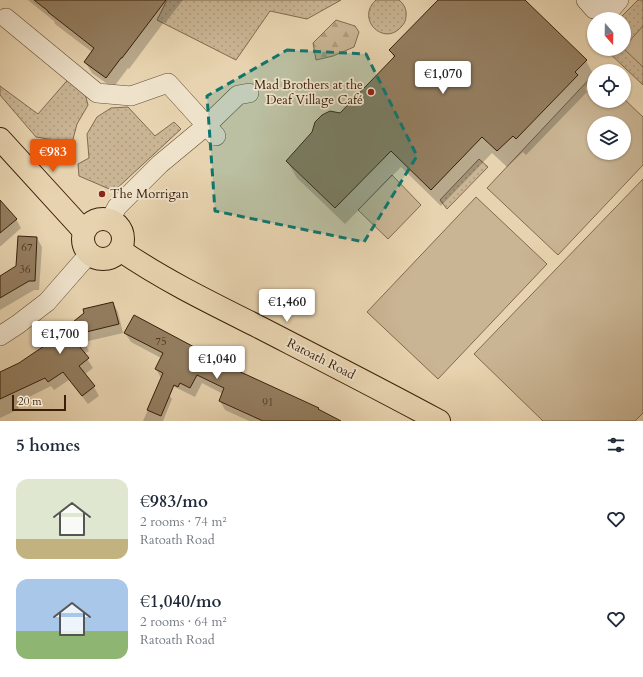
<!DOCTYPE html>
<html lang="en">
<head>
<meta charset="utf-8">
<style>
  :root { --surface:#fff; --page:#f6f6f7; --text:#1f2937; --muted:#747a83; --accent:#ea580c }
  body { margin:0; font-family:Cardo,serif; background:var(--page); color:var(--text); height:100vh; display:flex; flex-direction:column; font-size:15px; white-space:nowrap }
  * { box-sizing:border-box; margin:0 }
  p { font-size:13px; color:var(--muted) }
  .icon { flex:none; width:22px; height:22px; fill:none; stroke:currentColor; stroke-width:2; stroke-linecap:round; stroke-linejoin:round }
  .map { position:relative; height:421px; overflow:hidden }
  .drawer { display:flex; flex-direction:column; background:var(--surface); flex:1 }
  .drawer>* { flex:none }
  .needle { width:26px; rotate:160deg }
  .buttons { position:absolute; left:587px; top:12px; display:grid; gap:8px }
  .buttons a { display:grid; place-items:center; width:44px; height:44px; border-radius:50%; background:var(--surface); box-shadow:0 1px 3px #0004; font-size:20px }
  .scale { position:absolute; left:12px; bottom:10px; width:54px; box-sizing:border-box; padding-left:4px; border:2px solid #391f09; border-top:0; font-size:11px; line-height:14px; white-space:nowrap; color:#391f09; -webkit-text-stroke:3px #efe2cb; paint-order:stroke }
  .price { position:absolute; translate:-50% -34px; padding:0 9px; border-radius:4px; background:#fff; color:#222; font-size:13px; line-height:26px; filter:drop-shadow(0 1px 2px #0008) }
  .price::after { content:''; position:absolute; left:50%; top:24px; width:12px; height:9px; margin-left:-6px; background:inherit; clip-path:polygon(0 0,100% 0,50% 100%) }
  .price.active { background:var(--accent); color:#fff }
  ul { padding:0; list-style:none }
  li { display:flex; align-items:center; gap:12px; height:100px; padding:0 16px }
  li span { display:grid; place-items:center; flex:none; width:112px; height:80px; border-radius:12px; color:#555 }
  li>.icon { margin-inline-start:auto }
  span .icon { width:48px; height:48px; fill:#fffc; stroke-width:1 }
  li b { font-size:17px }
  h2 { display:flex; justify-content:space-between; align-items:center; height:48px; padding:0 16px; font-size:17px }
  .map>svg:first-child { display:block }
  .grass { fill:url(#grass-dots); stroke:#816a4e }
  .forest { fill:url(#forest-firs); stroke:#816a4e }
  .park { fill:#c9b493; stroke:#816a4e; fill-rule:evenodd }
  .shadow { fill:#0003 }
  .building { fill:#937d5f; stroke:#391f09 }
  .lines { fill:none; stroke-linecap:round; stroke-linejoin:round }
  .minor-casing { stroke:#644c32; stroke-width:20 }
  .major-casing { stroke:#391f09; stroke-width:24 }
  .minor { stroke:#efe2cb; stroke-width:19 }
  .major { stroke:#e7d3af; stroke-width:22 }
  .marked { fill:#0f766e; fill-opacity:0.2; stroke:#0f766e; stroke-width:3; stroke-dasharray:8 5; stroke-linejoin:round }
  .poi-dot { fill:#8f2418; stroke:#efe2cb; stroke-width:1.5 }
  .labels { text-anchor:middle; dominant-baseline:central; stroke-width:3.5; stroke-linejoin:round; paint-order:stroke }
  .number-label { font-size:11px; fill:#50361e }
  .poi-label { font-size:13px; fill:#391f09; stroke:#efe2cb; text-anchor:end }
  .street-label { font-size:13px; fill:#391f09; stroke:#efe2cb }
</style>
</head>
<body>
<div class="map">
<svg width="643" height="421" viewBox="0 0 643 421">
  <defs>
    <pattern id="grass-dots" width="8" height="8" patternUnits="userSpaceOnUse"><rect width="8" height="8" fill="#c9b493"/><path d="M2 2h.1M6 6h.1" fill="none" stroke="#ad9a7d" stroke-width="1.8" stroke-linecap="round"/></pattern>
    <pattern id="forest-firs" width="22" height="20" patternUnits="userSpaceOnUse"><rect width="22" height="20" fill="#c9b493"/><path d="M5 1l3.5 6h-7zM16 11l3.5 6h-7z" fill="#ad9a7d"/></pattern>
  </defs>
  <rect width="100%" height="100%" fill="#e7d3af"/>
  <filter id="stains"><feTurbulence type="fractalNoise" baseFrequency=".005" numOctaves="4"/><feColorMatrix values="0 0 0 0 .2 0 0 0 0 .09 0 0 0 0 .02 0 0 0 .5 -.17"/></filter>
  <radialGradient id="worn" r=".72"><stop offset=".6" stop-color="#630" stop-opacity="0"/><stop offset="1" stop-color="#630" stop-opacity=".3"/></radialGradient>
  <!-- grass -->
  <g class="grass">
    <path d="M167,0H341L307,19L270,11L236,60L157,20Z"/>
    <path d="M376,0H399C404,4 407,10 406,16C406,21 404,24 401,27C384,47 355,19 376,0Z"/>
    <path d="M638,0H643V85L605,49H624V19H619Z"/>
    <path d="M71,76L84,90L88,105L77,124L72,143L36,137L0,95V86L38,114Z"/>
    <path d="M128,107L155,136L174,122L181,129L114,191L79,176L78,164L89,158L87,134L97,117L111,108Z"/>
    <path d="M479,159L488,167L447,209L440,200Z"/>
  </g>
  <!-- forest -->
  <path class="forest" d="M336,20L355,26L359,32L354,47L333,56L316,60L313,43Z"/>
  <!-- park -->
  <g class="park">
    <path d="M643,26V67L624,49V47Z"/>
    <path d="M594,74V101H624V99L643,117V165L558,255L487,188ZM594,123H624V153H594Z"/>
    <path d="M392,175L421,205L388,239L358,210Z"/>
    <path d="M643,179V413L635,421H543L474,354Z"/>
    <path d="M476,197L547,264L438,379L367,312Z"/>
  </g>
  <!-- shadow -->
  <g class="shadow">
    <path d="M28,0H183L165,23L164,22L129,69L128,68L113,88L92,73L85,62L92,52L55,24L54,21Z"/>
    <path d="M439,0H523L586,61L594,75V79L585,88L587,92L526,155L523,152L507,167L492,153L441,206L401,167L345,224L297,178L287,161L340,114L394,58L390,50Z"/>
    <path d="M0,201L16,219L21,228L1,246H0Z"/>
    <path d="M37,238L42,247L39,290H34L0,310V277L17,267Z"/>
    <path d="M113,303L118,312L123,333L84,342L89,351L84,354L93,368L85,374L94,387L99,396L88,404L69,380L54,390L51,386L17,403L19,409L0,418V373L19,364Z"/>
    <path d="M125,333L210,356L212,360L318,408L320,411L339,421H249L225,410L220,401L223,394L202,383L195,397L169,384L161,378L156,369L161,358L131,342Z"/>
    <path d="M158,387L169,395L172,399L163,421H143Z"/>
  </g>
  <!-- building -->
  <g class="building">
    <path d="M34,0H166L122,58H121L106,78L84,62L94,48L48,12V11Z"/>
    <path d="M438,0H525L587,60L575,72L578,75L516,139L513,136L497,151L482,137L431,190L391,151L335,208L286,161L312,132L315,122L322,115L330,111L340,113L395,56L389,50Z"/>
    <path d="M0,200L17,219L0,233Z"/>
    <path d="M18,236L37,237L35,281H29L0,298V276L16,266Z"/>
    <path d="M113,302L119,324L78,334L84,341L79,346L89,358L79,366L95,386L82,396L63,372L48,382L45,378L0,399V372L19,363L47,344V343L84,313L83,309Z"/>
    <path d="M134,315L211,356L210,358L319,408L318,409L341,421H263L219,401L224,388L197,375L190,388L180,383L178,387L174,385L161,416L147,410L163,373L155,369L163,353L124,333Z"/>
  </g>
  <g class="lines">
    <defs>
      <g id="minor">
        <path d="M586,0L594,9L612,8L619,0"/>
        <path d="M6,18L97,93L131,96L168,83L216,136"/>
        <path d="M110,220L117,207L160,164L207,125L238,95L249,93"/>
        <path d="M0,336L17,325L47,302L89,254"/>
      </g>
      <g id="major">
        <path d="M0,139L84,231"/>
        <circle cx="103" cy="239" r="20"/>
        <path d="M120,250C162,279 209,302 255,325C317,357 378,388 439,421"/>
      </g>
    </defs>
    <!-- minor casing -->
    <use href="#minor" class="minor-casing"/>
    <!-- major casing -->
    <use href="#major" class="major-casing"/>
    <!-- minor -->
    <use href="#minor" class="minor"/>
    <!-- major -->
    <use href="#major" class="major"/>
  </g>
  <!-- marked area -->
  <path class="marked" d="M287,50L366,54L417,156L364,242L215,211L207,96Z"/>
  <!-- markers -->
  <g class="poi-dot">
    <circle cx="371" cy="92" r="4"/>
    <circle cx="102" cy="194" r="4"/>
  </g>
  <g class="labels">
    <!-- number labels -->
    <g class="number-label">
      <text x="27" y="247">67</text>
      <text x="25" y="269">36</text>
      <text x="161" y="341">75</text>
      <text x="268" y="402">91</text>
    </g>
    <!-- poi labels -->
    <g class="poi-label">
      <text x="363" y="85">Mad Brothers at the<tspan x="363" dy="15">Deaf Village Café</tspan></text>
      <text x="110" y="194" text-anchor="start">The Morrigan</text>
    </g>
    <!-- street labels -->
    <g class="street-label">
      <text transform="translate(321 359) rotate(27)">Ratoath Road</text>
    </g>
  </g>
  <rect width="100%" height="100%" filter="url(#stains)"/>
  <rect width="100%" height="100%" fill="url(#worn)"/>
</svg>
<div class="buttons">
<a><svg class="needle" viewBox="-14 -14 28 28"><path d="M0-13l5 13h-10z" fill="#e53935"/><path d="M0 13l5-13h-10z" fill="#747a83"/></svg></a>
<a><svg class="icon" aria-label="locate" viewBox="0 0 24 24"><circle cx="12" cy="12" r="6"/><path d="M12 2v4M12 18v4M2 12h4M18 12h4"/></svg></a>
<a><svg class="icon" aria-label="layers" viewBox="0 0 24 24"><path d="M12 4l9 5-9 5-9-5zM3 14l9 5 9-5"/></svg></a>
</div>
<div class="scale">20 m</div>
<b class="price" style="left:443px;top:95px">€1,070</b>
<b class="price active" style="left:53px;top:173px">€983</b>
<b class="price" style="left:287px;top:323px">€1,460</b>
<b class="price" style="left:60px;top:355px">€1,700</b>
<b class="price" style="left:217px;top:380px">€1,040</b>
</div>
<section class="drawer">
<h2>5 homes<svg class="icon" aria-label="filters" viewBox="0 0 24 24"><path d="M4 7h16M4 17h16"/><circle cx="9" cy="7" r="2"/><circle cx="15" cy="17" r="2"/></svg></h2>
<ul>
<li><span style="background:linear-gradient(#dfe7d0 75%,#c2b280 0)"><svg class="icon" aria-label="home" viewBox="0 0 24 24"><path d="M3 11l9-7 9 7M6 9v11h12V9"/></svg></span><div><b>€983/mo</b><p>2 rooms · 74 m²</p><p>Ratoath Road</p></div><svg class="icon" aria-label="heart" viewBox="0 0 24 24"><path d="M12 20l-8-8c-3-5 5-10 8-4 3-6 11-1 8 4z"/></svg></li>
<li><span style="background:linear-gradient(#a9c7e8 65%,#8fb573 0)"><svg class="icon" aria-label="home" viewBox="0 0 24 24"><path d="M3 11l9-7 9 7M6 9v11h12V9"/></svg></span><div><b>€1,040/mo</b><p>2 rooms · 64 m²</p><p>Ratoath Road</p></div><svg class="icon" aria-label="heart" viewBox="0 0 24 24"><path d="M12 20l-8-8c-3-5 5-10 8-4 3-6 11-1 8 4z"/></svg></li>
</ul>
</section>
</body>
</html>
